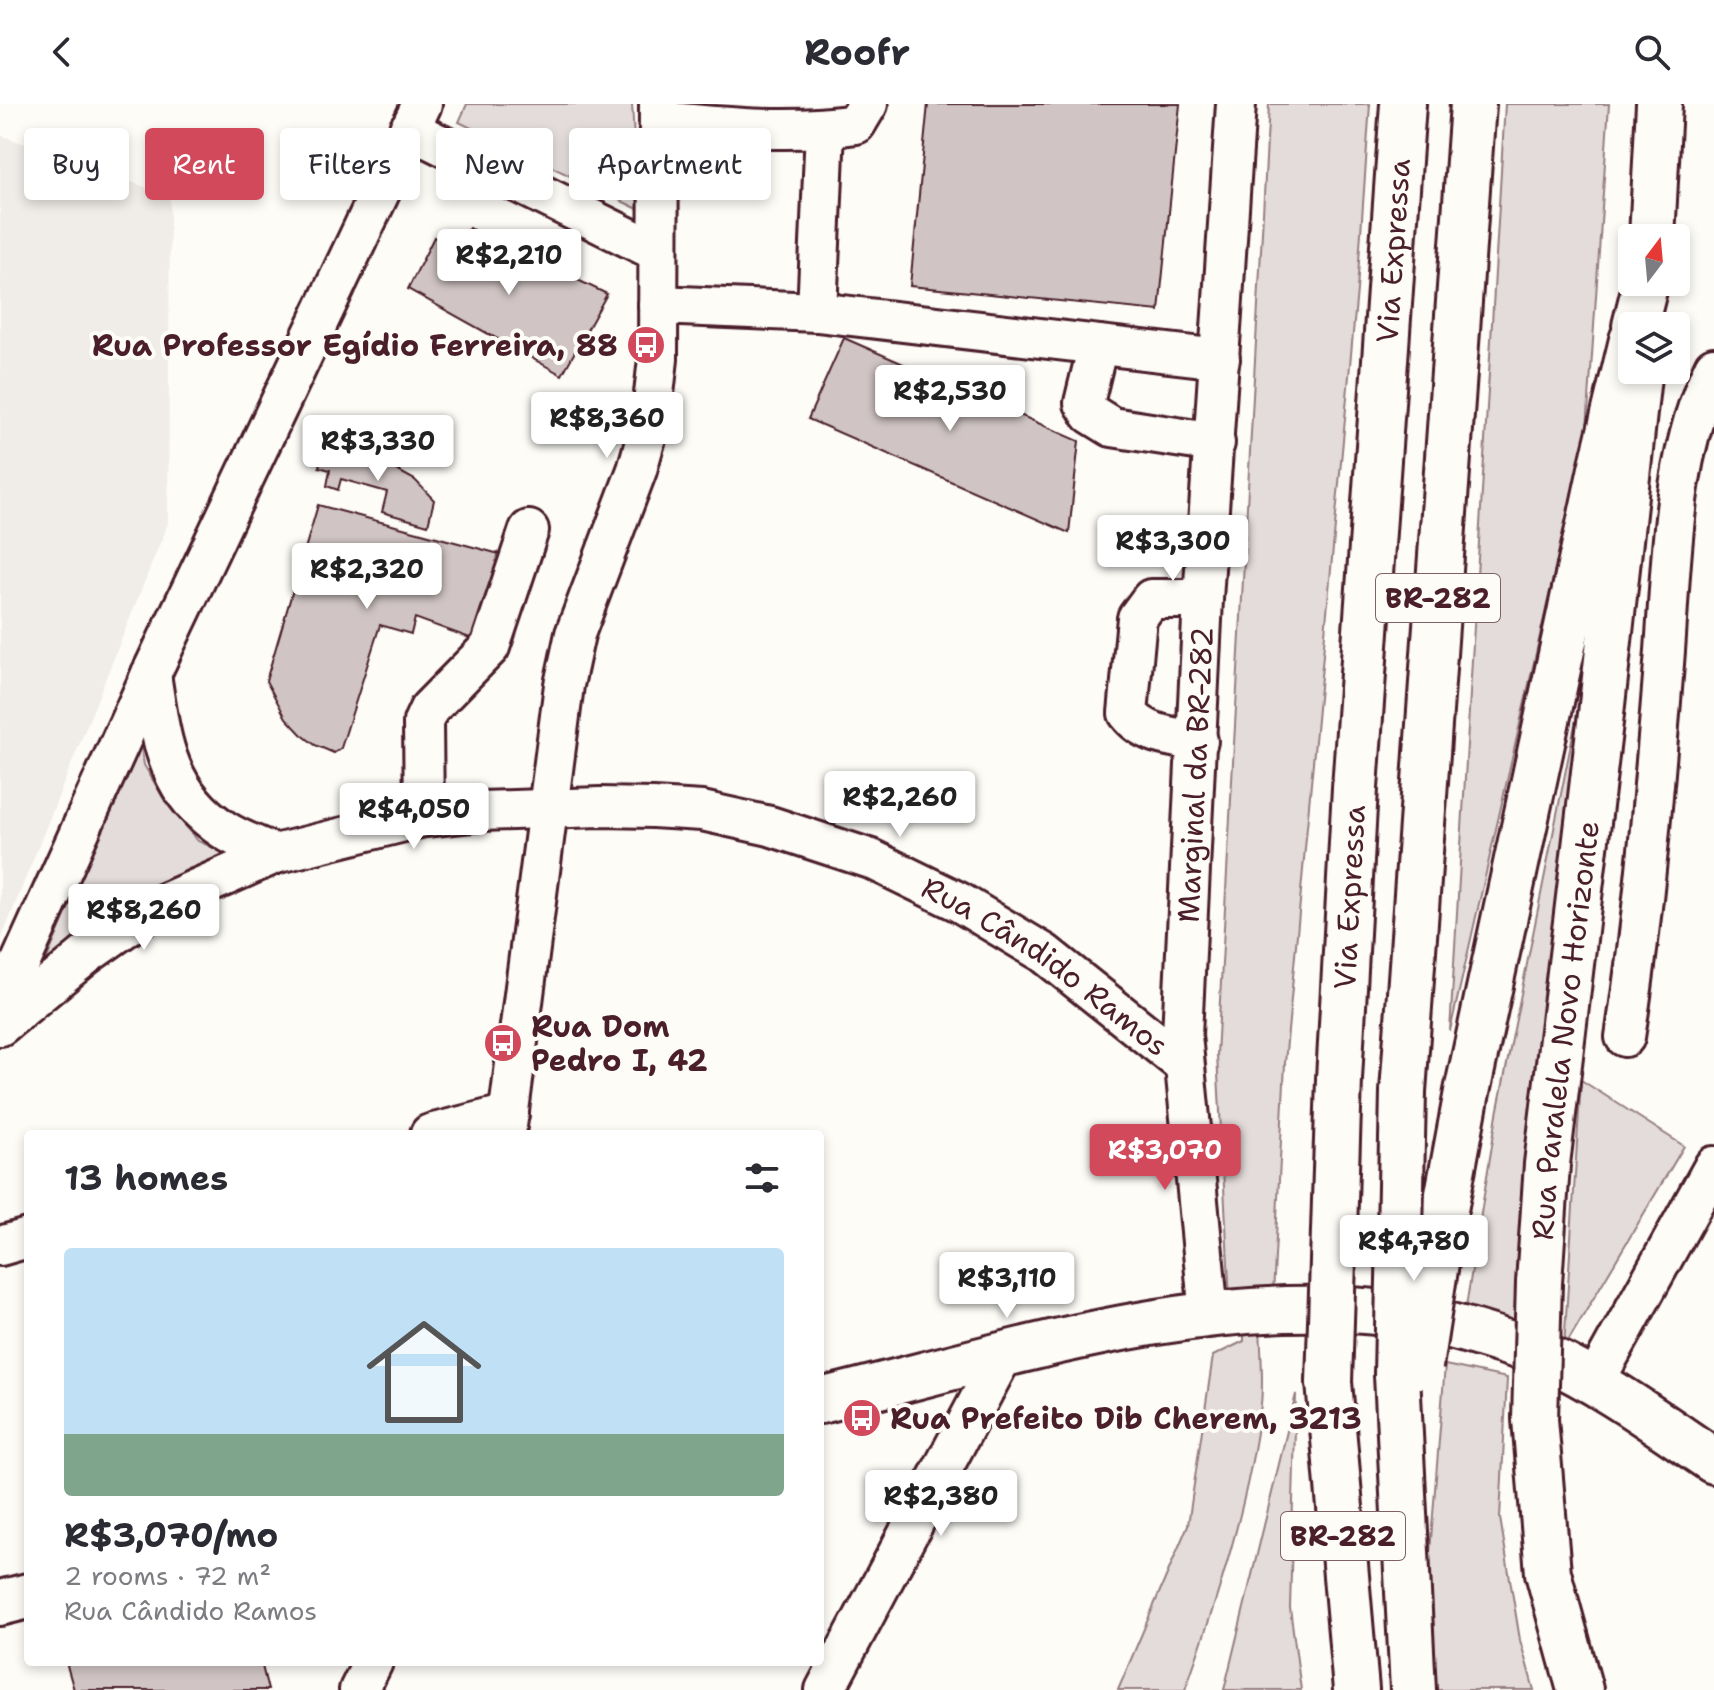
<!DOCTYPE html>
<html lang="en">
<head>
<meta charset="utf-8">
<style>
  :root { --surface:#fff; --page:#f2f2f3; --text:#2b2b33; --muted:#7c7c81; --line:#e1e1e2; --accent:#d1495b }
  body { margin:0; font-family:"Shantell Sans",sans-serif; background:var(--page); color:var(--text); height:100vh; display:flex; flex-direction:column; font-size:30px; white-space:nowrap }
  * { box-sizing:border-box; margin:0 }
  p { font-size:26px; color:var(--muted) }
  .icon { flex:none; width:44px; height:44px; fill:none; stroke:currentColor; stroke-width:2; stroke-linecap:round; stroke-linejoin:round }
  .map { position:relative; flex:1; overflow:hidden }
  .panel { position:absolute; left:24px; top:1026px; width:800px; height:536px; display:flex; flex-direction:column; background:var(--surface); border-radius:8px; box-shadow:0 4px 12px #0003 }
  .panel>* { flex:none }
  .guide { position:absolute; left:24px; top:24px; width:800px; height:72px; display:flex; gap:16px }
  .needle { width:52px; rotate:16deg }
  .fabs { position:absolute; left:1618px; top:120px; display:grid; gap:16px }
  .fabs a { display:grid; place-items:center; width:72px; height:72px; border-radius:8px; background:var(--surface); box-shadow:0 4px 12px #0003; font-size:40px }
  .price { position:absolute; translate:-50% -68px; padding:0 18px; border-radius:8px; background:#fff; color:#222; font-size:26px; line-height:52px; filter:drop-shadow(0 2px 4px #0008) }
  .price::after { content:''; position:absolute; left:50%; top:48px; width:24px; height:18px; margin-left:-12px; background:inherit; clip-path:polygon(0 0,100% 0,50% 100%) }
  .price.on { background:var(--accent); color:#fff }
  ul { padding:0; list-style:none }
  li { display:grid; align-content:center; gap:16px; height:424px; padding:0 40px }
  li+li { border-top:2px solid var(--line) }
  li span { display:grid; place-items:center; height:248px; border-radius:8px; color:#555 }
  li>.icon { margin-inline-start:auto }
  span .icon { width:144px; height:144px; fill:#fffc; stroke-width:1 }
  li b { font-size:34px }
  h2 { display:flex; justify-content:space-between; align-items:center; height:96px; padding:0 40px; font-size:34px }
  .tag { padding:0 28px; border-radius:8px; background:var(--surface); box-shadow:0 4px 12px #0003; font-size:28px; line-height:72px }
  .tag.on { background:var(--accent); color:#fff }
  header { display:flex; justify-content:space-between; align-items:center; height:104px; padding:0 40px; background:var(--surface); font-size:36px; font-weight:700 }
  .map>svg:first-child { display:block }
  .built { fill:#f0ece8 }
  .green { fill:#e3dcda; stroke:#967e82; stroke-width:2 }
  .building { fill:#d0c5c4; stroke:#4a1f2b; stroke-width:2 }
  .lines { fill:none; stroke-linecap:round; stroke-linejoin:round }
  .minor-casing { stroke:#4a1f2b; stroke-width:44 }
  .major-casing { stroke:#4a1f2b; stroke-width:50 }
  .highway-casing { stroke:#4a1f2b; stroke-width:50 }
  .minor { stroke:#fdfcf7; stroke-width:38 }
  .major { stroke:#fdfcf7; stroke-width:44 }
  .highway { stroke:#fdfcf7; stroke-width:44 }
  .major-bridge-casing { stroke:#4a1f2b; stroke-width:50; stroke-linecap:butt }
  .highway-bridge-casing { stroke:#4a1f2b; stroke-width:50; stroke-linecap:butt }
  .major-bridge { stroke:#fdfcf7; stroke-width:44 }
  .highway-bridge { stroke:#fdfcf7; stroke-width:44 }
  .labels { text-anchor:middle; dominant-baseline:central; stroke-width:8; stroke-linejoin:round; paint-order:stroke }
  .shield { fill:#fdfcf7; stroke:#806168; stroke-width:2 }
  .shield-label { font-size:28px; font-weight:bold; fill:#4a1f2b }
  .street-label { font-size:30px; fill:#4a1f2b; stroke:#fdfcf7 }
  .poi-label { font-size:30px; font-weight:bold; fill:#4a1f2b; stroke:#fdfcf7; text-anchor:start }
</style>
</head>
<body>
<header><svg class="icon" aria-label="back" viewBox="0 0 24 24"><path d="M15 5l-7 7 7 7"/></svg>Roofr<svg class="icon" aria-label="search" viewBox="0 0 24 24"><circle cx="10" cy="10" r="6"/><path d="M15 15l6 6"/></svg></header>
<div class="map">
<svg width="1714" height="1586" viewBox="0 0 1714 1586">
  <rect width="100%" height="100%" fill="#fdfcf7"/>
  <filter id="ink" filterUnits="userSpaceOnUse"><feTurbulence type="fractalNoise" baseFrequency=".0125" numOctaves="2"/><feDisplacementMap in="SourceGraphic" scale="16" xChannelSelector="R" yChannelSelector="G"/><feConvolveMatrix kernelMatrix="1 2 1 2 8 2 1 2 1" color-interpolation-filters="sRGB"/></filter>
  <g filter="url(#ink)">
    <!-- built -->
    <path class="built" d="M0,31L170,92L168,419L0,838Z"/>
    <!-- green -->
    <g class="green">
      <path d="M467,0H632L638,105L459,18Z"/>
      <path d="M1269,0H1370L1357,186L1285,959L1273,1191L1230,1196L1217,951Z"/>
      <path d="M1505,0H1609L1587,325L1450,927Z"/>
      <path d="M1591,540L1521,1222L1465,1209L1497,1010Z"/>
      <path d="M140,636L144,661L165,697L198,737L229,751L188,765L83,834L33,887Z"/>
      <path d="M1581,976L1684,1042L1564,1244Z"/>
      <path d="M1260,1214C1260,1242 1264,1272 1261,1300C1249,1398 1218,1494 1185,1586H1118L1188,1421L1213,1252L1244,1237V1216Z"/>
      <path d="M1445,1261L1507,1274L1500,1414L1520,1536L1534,1586H1436L1430,1448Z"/>
      <path d="M1296,1290L1290,1504L1301,1586H1224Z"/>
    </g>
    <!-- building -->
    <g class="building">
      <path d="M928,0H1180L1159,207L910,182Z"/>
      <path d="M469,124L607,190L562,271L408,185L434,133L459,143Z"/>
      <path d="M844,234L1079,337L1069,429L808,315Z"/>
      <path d="M320,338L393,364L415,376L434,396L428,421L382,408L387,388L341,375L338,386L327,382L330,366L319,363L321,353H316Z"/>
      <path d="M318,401L503,451L478,537L415,514L411,530L380,521L341,644L334,649L315,641L301,630L286,614L266,577Z"/>
      <path d="M66,1558H261L268,1586H74Z"/>
    </g>
    <g class="lines">
      <defs>
        <g id="minor">
          <path d="M659,17C724,23 791,30 856,20L868,0"/>
          <path d="M409,25L658,148"/>
          <path d="M658,201L817,208L1220,255"/>
          <path d="M817,208L825,25"/>
          <path d="M1098,241L1084,299L1091,310L1112,323L1215,339"/>
          <path d="M151,570C161,634 165,687 224,726C239,736 258,742 275,750"/>
          <path d="M1198,637C1172,633 1144,631 1128,609L1137,514L1151,495H1203"/>
          <path d="M424,713L423,618L429,605L490,543L529,426"/>
          <path d="M0,904L151,570L422,0"/>
          <path id="s1" d="M0,922L86,851L153,804L275,750L424,713L481,707L600,703L653,704L702,707L770,722L871,755L959,798L1044,849L1182,959"/>
          <path d="M1625,933C1644,810 1654,685 1664,560C1672,461 1670,354 1714,263"/>
          <path d="M430,1030L509,1010"/>
          <path d="M506,1030L564,581L575,530L637,366L651,316L658,255L659,0"/>
          <path d="M0,1142L28,1134"/>
          <path id="s2" d="M1209,1211L1182,931L1203,495L1236,0"/>
          <path d="M1595,1277L1714,1062"/>
          <path d="M359,1586L373,1558"/>
          <path d="M825,1586L1002,1253"/>
        </g>
        <g id="major">
          <path d="M1652,134L1659,0"/>
          <path id="s3" d="M1539,1179L1547,1060L1601,610L1638,272"/>
          <path d="M820,1297C1002,1253 1204,1185 1392,1210C1426,1214 1460,1224 1492,1234C1510,1240 1528,1244 1544,1252C1605,1280 1659,1320 1714,1357"/>
          <path d="M1535,1315L1548,1469L1580,1586"/>
          <path d="M0,1499L28,1492"/>
        </g>
        <g id="highway">
          <path d="M1635,222L1646,178"/>
          <path id="s4" d="M1339,975L1355,684L1403,0"/>
          <path d="M1403,988L1473,0"/>
          <path d="M1440,1133L1467,988L1601,365L1632,236"/>
          <path d="M1397,1271L1413,1586"/>
          <path d="M1329,1278L1356,1586"/>
        </g>
      </defs>
      <!-- minor casing -->
      <use href="#minor" class="minor-casing"/>
      <!-- major casing -->
      <use href="#major" class="major-casing"/>
      <!-- highway casing -->
      <use href="#highway" class="highway-casing"/>
      <!-- minor -->
      <use href="#minor" class="minor"/>
      <!-- major -->
      <use href="#major" class="major"/>
      <!-- highway -->
      <use href="#highway" class="highway"/>
      <defs>
        <path id="major-bridge" d="M1535,1315L1539,1179"/>
        <g id="highway-bridge">
          <path d="M1420,1262L1440,1133"/>
          <path d="M1397,1271L1403,988"/>
          <path d="M1329,1278L1339,975"/>
        </g>
      </defs>
      <!-- major-bridge casing -->
      <use href="#major-bridge" class="major-bridge-casing"/>
      <!-- highway-bridge casing -->
      <use href="#highway-bridge" class="highway-bridge-casing"/>
      <!-- major-bridge -->
      <use href="#major-bridge" class="major-bridge"/>
      <!-- highway-bridge -->
      <use href="#highway-bridge" class="highway-bridge"/>
    </g>
  </g>
  <!-- icons -->
  <defs>
    <symbol id="bus-disc" viewBox="-11 -11 22 22"><circle r="9.5" fill="#d1495b" stroke="#fdfcf7"/><path d="M-5-6H5V4H4V6H2V4H-2V6H-4V4H-5ZM-3.5-4V0h7V-4ZM-3.5 1.2v1.5H-2V1.2ZM2 1.2v1.5H3.5V1.2Z" fill="#fff"/></symbol>
  </defs>
  <g fill-rule="evenodd">
    <use href="#bus-disc" x="624" y="219" width="44" height="44"/>
    <use href="#bus-disc" x="481" y="917" width="44" height="44"/>
    <use href="#bus-disc" x="840" y="1292" width="44" height="44"/>
  </g>
  <g class="labels">
    <!-- shield labels -->
    <g class="shield">
      <rect x="1376" y="470" width="124" height="48" rx="6"/>
      <rect x="1281" y="1408" width="124" height="48" rx="6"/>
    </g>
    <g class="shield-label">
      <text x="1438" y="494">BR-282</text>
      <text x="1343" y="1432">BR-282</text>
    </g>
    <!-- street labels -->
    <g class="street-label">
      <text stroke="none"><textPath href="#s4" startOffset="830">Via Expressa</textPath></text>
      <text stroke="none"><textPath href="#s2" startOffset="542">Marginal da BR-282</textPath></text>
      <text stroke="none"><textPath href="#s4" startOffset="182">Via Expressa</textPath></text>
      <text stroke="none"><textPath href="#s1" startOffset="1140">Rua Cândido Ramos</textPath></text>
      <text stroke="none"><textPath href="#s3" startOffset="254">Rua Paralela Novo Horizonte</textPath></text>
    </g>
    <!-- poi labels -->
    <g class="poi-label">
      <text x="618" y="241" text-anchor="end">Rua Professor Egídio Ferreira, 88</text>
      <text x="531" y="922">Rua Dom<tspan x="531" dy="34">Pedro I, 42</tspan></text>
      <text x="890" y="1314">Rua Prefeito Dib Cherem, 3213</text>
    </g>
  </g>
</svg>
<div class="fabs">
<a><svg class="needle" viewBox="-14 -14 28 28"><path d="M0-13l5 13h-10z" fill="#e53935"/><path d="M0 13l5-13h-10z" fill="#7c7c81"/></svg></a>
<a><svg class="icon" aria-label="layers" viewBox="0 0 24 24"><path d="M12 4l9 5-9 5-9-5zM3 14l9 5 9-5"/></svg></a>
</div>
<b class="price" style="left:509px;top:193px">R$2,210</b>
<b class="price" style="left:950px;top:329px">R$2,530</b>
<b class="price" style="left:607px;top:356px">R$8,360</b>
<b class="price" style="left:378px;top:379px">R$3,330</b>
<b class="price" style="left:1173px;top:479px">R$3,300</b>
<b class="price" style="left:367px;top:507px">R$2,320</b>
<b class="price" style="left:900px;top:735px">R$2,260</b>
<b class="price" style="left:414px;top:747px">R$4,050</b>
<b class="price" style="left:144px;top:848px">R$8,260</b>
<b class="price on" style="left:1165px;top:1088px">R$3,070</b>
<b class="price" style="left:1414px;top:1179px">R$4,780</b>
<b class="price" style="left:1007px;top:1216px">R$3,110</b>
<b class="price" style="left:941px;top:1434px">R$2,380</b>
<div class="guide">
<a class="tag">Buy</a>
<a class="tag on">Rent</a>
<a class="tag">Filters</a>
<a class="tag">New</a>
<a class="tag">Apartment</a>
</div>
<section class="panel">
<h2>13 homes<svg class="icon" aria-label="filters" viewBox="0 0 24 24"><path d="M4 7h16M4 17h16"/><circle cx="9" cy="7" r="2"/><circle cx="15" cy="17" r="2"/></svg></h2>
<ul>
<li><span style="background:linear-gradient(#bfe0f5 75%,#7fa58c 0)"><svg class="icon" aria-label="home" viewBox="0 0 24 24"><path d="M3 11l9-7 9 7M6 9v11h12V9"/></svg></span><div><b>R$3,070/mo</b><p>2 rooms · 72 m²</p><p>Rua Cândido Ramos</p></div></li>
</ul>
</section>
</div>
</body>
</html>
